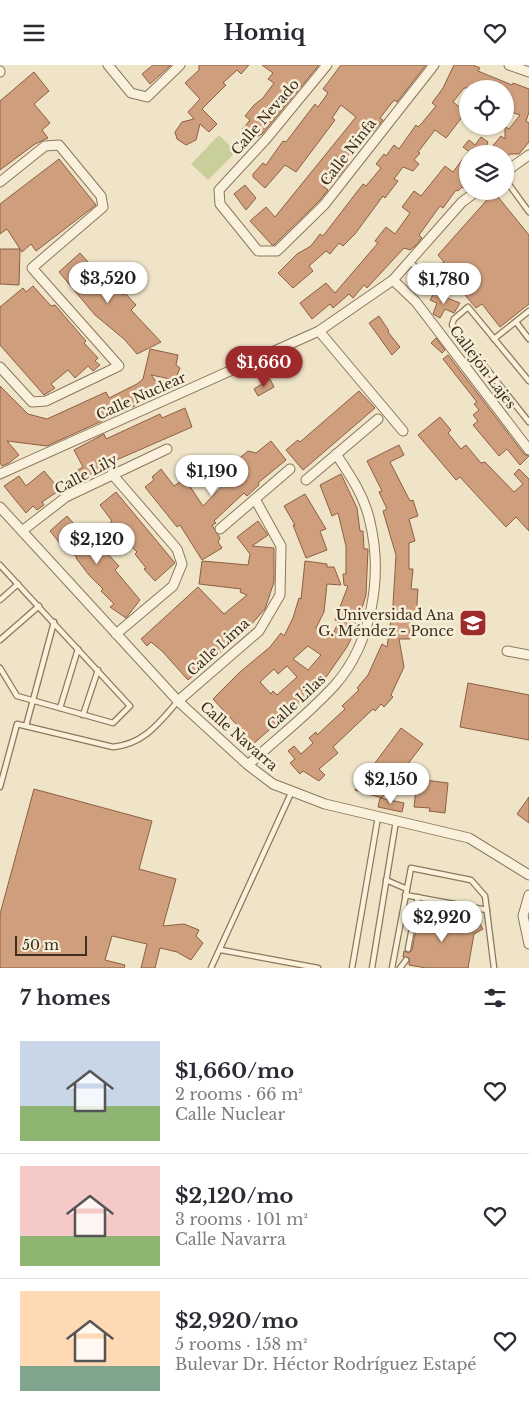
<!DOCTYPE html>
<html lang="en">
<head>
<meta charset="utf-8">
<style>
  :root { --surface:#fff; --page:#f2f2f3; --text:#2b2b33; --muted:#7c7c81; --line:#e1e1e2; --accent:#9e2a2b }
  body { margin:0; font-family:"Libre Baskerville",serif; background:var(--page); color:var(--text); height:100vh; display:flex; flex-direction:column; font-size:19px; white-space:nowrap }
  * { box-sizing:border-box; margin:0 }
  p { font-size:16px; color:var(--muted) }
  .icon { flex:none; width:28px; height:28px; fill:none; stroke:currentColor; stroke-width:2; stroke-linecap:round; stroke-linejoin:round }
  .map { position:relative; height:903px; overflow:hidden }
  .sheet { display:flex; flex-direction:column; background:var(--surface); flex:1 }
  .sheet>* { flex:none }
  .controls { position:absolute; left:459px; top:15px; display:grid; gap:10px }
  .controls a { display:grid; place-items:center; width:55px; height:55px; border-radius:50%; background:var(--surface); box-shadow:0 1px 4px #0004; font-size:25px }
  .scale { position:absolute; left:15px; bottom:12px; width:72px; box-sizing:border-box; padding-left:5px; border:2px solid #3d2e20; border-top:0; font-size:14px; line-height:18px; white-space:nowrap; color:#3d2e20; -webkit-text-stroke:4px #f7eed8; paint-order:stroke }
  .price { position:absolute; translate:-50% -42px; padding:0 11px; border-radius:18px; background:#fff; color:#222; font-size:16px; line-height:32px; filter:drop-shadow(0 1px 2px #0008) }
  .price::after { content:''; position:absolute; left:50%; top:30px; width:15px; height:11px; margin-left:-8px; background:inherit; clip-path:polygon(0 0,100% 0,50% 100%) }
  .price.current { background:var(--accent); color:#fff }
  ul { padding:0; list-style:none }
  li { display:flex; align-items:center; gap:15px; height:125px; padding:0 20px }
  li+li { border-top:1px solid var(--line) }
  li span { display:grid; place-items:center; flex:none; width:140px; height:100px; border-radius:0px; color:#555 }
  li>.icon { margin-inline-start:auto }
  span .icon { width:60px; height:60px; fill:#fffc; stroke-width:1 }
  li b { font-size:21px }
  h2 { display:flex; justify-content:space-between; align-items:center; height:60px; padding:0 20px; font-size:21px }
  header { display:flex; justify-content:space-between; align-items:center; height:65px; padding:0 20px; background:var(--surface); font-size:22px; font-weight:700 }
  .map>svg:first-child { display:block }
  .green { fill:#c9cf9b }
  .building { fill:#cf9f7d; stroke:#8d5f41; fill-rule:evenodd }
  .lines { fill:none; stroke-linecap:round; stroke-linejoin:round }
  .lane-casing { stroke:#8d765c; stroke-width:7 }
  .street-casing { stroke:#8d765c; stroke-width:11 }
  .lane { stroke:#faf1dc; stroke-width:4.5 }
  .street { stroke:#faf1dc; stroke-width:9 }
  .labels { text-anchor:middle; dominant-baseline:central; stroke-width:5; stroke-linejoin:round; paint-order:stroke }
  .street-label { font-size:14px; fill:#3d2e20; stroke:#f7eed8 }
  .poi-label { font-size:14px; fill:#3d2e20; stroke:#f7eed8; text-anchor:end }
</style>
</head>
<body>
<header><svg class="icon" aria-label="menu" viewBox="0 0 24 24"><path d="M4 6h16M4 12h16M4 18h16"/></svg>Homiq<svg class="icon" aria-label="heart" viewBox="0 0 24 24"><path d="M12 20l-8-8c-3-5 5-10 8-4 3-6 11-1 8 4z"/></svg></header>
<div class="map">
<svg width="529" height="903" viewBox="0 0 529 903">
  <rect width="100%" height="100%" fill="#f0e4c8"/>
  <!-- green -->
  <path class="green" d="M219,70L236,87L208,115L191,99Z"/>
  <!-- building -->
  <g class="building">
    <path d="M153,0H171L150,19L142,9Z"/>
    <path d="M199,0H249L241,9L237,5L223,18L226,20L202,44L217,59L209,67L200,59L196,75L186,80L177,74L175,67L182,57L194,54L188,47L200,34L185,18L199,5Z"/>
    <path d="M262,0H319L262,69L253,74L242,65L250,55L245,51L254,40L263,33L274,18L268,14L273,8Z"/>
    <path d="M341,0H426L397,37L394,35L380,53L383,55L373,67L370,64L345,96L348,99L338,112L329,103L324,122L328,125L319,136L274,180H272L250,156L266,142L275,152L356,52L341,40L332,53L335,55L296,107L285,100L265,123L253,112V109L263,98L266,100L283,76L286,77L315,39L318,42L328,28L323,24Z"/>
    <path d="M454,0H473L480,3L478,6L512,20L513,18L529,24V47L526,56L529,58V77L519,89H510L508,91L505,89H486L501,71L505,74V61L509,64L520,50L505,45V24L464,23L453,37L466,47L446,73L435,65L418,87L420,88L414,95L419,99L413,106L403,102L394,114L398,116L385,133L383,131L355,169L343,181L339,178L330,189L326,186L309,201L313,206L293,223L278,208L297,189L311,181L320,169L323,171L363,119L366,121L381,103L376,99L384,89L386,91L394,80L399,84L416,60L418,62L422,58L436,41L432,38L443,23Z"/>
    <path d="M34,7L49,26L34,39L50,58L42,65L48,73L35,79L0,105V36Z"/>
    <path d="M481,72L488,77L483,89H472L463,82L469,75L475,80Z"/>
    <path d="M468,87V125L462,122L458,126L456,125L443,143L440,141L419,170L422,173L415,181L410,185L404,183L367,223L364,220L353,233L349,229L333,243L330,239L312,254L300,238L326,218L335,228L378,178L375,176L386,162L395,169L410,148L402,142L414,126L421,131L445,101L453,107Z"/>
    <path d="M59,94L96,140L36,186L31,179L22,187L7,164L0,169V139Z"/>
    <path d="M245,120L256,133L246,145L234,129Z"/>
    <path d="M494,127L529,170V239L500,262L482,239L476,243L440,200L444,197L438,190Z"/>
    <path d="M0,184H20L19,220L0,219Z"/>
    <path d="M80,188L107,218L110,216L123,230L125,228L136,240L131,245L161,277L137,289L124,274L95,250L59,207Z"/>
    <path d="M417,214L433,223L430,230L413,222Z"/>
    <path d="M33,221L51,241L55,240L60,246L86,276L84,278L98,293L95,296L100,300L93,306L88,301L75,313L68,305L51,319L55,323L44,330L0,280V242L23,223L26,227Z"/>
    <path d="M434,228L460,238L454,248L445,244L440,253L433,249L437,238L430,235Z"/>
    <path d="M379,251L389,266L388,267L400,282L392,290L369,258Z"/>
    <path d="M436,273L445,285L442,288L431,278Z"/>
    <path d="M150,284L178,290L176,300L180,303L175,315L151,310L163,325L154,332L151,329L137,340L47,381L7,376L19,390L9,398L2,401L0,398V321L28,349L47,354L106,327L109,333L137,319L143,314Z"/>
    <path d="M448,290L524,389L529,391L520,400L507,384L499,391L473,360L478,356L473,350L479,345L474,339L477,337L443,294Z"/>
    <path d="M270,314L274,322L258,331L254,324Z"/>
    <path d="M359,326L375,343L303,405L286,385L298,375L300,377Z"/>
    <path d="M185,343L192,362L98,403L99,405L80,415L76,406L83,402L74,385L104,369L106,374L160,349L162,353Z"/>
    <path d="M440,352L451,365L448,368L461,384L466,380L481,398L485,397L514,427L523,419L514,409L519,404L529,414V466L516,452L506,462L460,412L456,415L418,370Z"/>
    <path d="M271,376L286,395L258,418L259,420L247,431L244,428L214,456L216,458L212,460L220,473L218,477L222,483L202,495L180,460L177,462L145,422L154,415L152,412L161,404L174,421L185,414L203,441L230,413L229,412L234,407L231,401L236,396L248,386L256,388Z"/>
    <path d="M399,380L404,390L390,397L410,436L413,435L418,451L409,454L415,476L409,478V504H413L411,524H418L416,554H411L410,574H399L404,602L391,630L393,632L384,642L381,639L375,646L373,644L333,682L338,688L319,704L325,710L319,716L303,706L300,709L290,698L295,694L288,686L294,681L301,689L313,678L309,673L316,667L317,670L345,644L342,641L359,625L357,623L368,610L382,579L387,582L393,540L396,490L383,446L387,444L379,427L382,426L367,396Z"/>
    <path d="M44,406L60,425L42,437L44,440L37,445L33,441L26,448L4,421L19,411L26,421Z"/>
    <path d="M341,409L357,443L360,466H363L364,484H368L366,530L355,566L347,582L322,618L295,644L294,643L251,681L235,662L237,660L213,634L240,607L270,582L281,568L284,571L293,553L299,533L301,534L305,496L327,499V502H334L341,520L327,519L324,547L316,563L331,573L339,556L335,555L348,521L344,520L343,509H346V481L338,448L332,451L320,420ZM308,581L321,590L308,605L293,594ZM287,601L297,612L277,630L273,626L271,629L260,617L274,604L278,609Z"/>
    <path d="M116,427L175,498L155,516L144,504L146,503L135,489L137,487L109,459L112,456L100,440Z"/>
    <path d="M305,429L326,464L320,466L327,485L306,493L293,460H295L284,441Z"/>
    <path d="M67,451L81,467L87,462L95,472L93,473L119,501L115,505L140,535L126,553L110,542L114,539L101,526L103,524L89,510L76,493L77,492L63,482L50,466Z"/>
    <path d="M258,456L268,470L252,481L274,483V517L265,544L248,563L188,615L162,586L151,577L147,581L141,574L198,522L224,549L247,530L240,527L241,524L199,519L202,496L248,500L250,489L237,472Z"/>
    <path d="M468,618L529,630V675L460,662Z"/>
    <path d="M401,663L423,679L382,733L355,725Z"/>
    <path d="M417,714L448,718L445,748L429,746L430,743L414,742Z"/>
    <path d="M34,724L152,756L139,804L176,814L163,861L184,859L199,865L196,871L203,878L191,895L177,887L160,883L155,903H141L147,879L112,871L105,895L125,900L124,903H0V849Z"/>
    <path d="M529,732V758L517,749Z"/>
    <path d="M380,733L404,738L402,747L378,742Z"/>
    <path d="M419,850L467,859L476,853L483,864L474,869L468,903H426L409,900V893L403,892L404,886L409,888L412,885Z"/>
  </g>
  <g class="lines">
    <defs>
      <g id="lane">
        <path d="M505,114L529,147"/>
        <path d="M409,196L435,219"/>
        <path d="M516,257L529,274"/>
        <path d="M494,274L529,246"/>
        <path d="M529,316L468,242L454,254L452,260L529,357"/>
        <path d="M0,500L130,641L113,658L17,631L0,603"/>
        <path d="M0,535L18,519"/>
        <path d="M0,575L39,541"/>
        <path d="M60,643L78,584"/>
        <path d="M83,650L98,605"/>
        <path d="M26,661L54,557"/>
        <path d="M0,722L17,659L113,682C144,679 159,658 178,636"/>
        <path d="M386,815L407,824"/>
        <path d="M405,830L487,845"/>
        <path d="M408,884L418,832"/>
        <path d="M221,885L318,903"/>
        <path d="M211,903L292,726"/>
        <path d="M352,903L378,752"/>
        <path d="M372,903L396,756"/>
        <path d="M392,903L411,803L471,815L485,831L494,903"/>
        <path d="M400,903L406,895"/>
      </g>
      <g id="street">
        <path d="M108,0L131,28L147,32L180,0"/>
        <path d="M327,0L267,73L219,125L220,139L258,186H277L324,140L434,0"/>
        <path d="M509,0L529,7"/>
        <path d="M0,6V7"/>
        <path d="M505,107L529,90"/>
        <path d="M0,117L45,81L59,80L101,131L103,142L32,203L119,301L46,336L32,337L0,302"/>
        <path d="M393,215L416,237L529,385"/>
        <path d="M319,266L403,366"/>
        <path d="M0,409L319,266L393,215L462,137L477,126"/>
        <path d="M112,409L177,484L182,499L173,521L116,569"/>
        <path d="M306,415L378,354"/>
        <path d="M0,442L178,636L248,700L273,719L325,739L469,773L529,810"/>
        <path d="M220,464L290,404"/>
        <path d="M22,466L66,432L167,384"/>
        <path d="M507,586L529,590"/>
        <path d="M178,636L259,566L280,530L281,481L255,434"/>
        <path d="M248,700C276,674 309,649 335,620C372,578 383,511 370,457C365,432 350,410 336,389"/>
        <path d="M529,830L523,851L529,879"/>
      </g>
    </defs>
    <!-- lane casing -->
    <use href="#lane" class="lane-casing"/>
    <!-- street casing -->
    <use href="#street" class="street-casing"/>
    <!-- lane -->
    <use href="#lane" class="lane"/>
    <!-- street -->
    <use href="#street" class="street"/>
  </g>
  <!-- icons -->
  <defs>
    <symbol id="university-square" viewBox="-11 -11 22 22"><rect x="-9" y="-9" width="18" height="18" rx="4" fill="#9e2a2b" stroke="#f7eed8"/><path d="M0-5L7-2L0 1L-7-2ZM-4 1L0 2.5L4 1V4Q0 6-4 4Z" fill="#fff"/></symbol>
  </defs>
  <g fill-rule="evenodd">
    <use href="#university-square" x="457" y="542" width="32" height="32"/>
  </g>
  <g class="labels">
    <!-- street labels -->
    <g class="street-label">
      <text transform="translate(265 52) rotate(-49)">Calle Nevado</text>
      <text transform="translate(348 87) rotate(-52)">Calle Ninfa</text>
      <text transform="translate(483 302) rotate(53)">Callejón Lajes</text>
      <text transform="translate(141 331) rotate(-24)">Calle Nuclear</text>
      <text transform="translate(86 409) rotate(-28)">Calle Lily</text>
      <text transform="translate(218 582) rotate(-42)">Calle Lima</text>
      <text transform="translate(296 637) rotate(-43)">Calle Lilas</text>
      <text transform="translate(239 671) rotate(41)">Calle Navarra</text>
    </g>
    <!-- poi labels -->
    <g class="poi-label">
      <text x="454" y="550">Universidad Ana<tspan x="454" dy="16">G. Méndez - Ponce</tspan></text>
    </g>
  </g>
</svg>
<div class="controls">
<a><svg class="icon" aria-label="locate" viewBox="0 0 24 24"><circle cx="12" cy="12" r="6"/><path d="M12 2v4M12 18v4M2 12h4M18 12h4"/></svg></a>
<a><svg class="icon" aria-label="layers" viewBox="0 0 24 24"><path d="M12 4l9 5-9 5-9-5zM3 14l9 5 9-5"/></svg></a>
</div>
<div class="scale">50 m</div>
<b class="price" style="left:108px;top:239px">$3,520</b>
<b class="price" style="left:444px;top:240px">$1,780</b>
<b class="price current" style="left:264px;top:323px">$1,660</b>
<b class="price" style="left:212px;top:432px">$1,190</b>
<b class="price" style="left:97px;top:500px">$2,120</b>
<b class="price" style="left:391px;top:740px">$2,150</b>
<b class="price" style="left:442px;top:878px">$2,920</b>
</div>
<section class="sheet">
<h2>7 homes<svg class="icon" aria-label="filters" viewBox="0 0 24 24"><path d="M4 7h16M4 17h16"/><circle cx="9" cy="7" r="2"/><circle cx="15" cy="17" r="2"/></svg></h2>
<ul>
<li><span style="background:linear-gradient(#c9d6e8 65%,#8fb573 0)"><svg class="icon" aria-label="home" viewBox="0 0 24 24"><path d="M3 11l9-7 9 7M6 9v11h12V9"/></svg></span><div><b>$1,660/mo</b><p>2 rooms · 66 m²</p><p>Calle Nuclear</p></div><svg class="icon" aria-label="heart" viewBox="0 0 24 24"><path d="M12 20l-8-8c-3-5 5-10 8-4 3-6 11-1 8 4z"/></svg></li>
<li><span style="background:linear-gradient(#f6c9c9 70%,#8fb573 0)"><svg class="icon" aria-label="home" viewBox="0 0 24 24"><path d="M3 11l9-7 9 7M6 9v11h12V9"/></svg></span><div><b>$2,120/mo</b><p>3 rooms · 101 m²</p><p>Calle Navarra</p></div><svg class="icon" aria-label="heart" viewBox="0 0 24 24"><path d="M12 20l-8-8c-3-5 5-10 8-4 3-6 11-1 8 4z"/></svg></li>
<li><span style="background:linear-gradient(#ffd9b3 75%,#7fa58c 0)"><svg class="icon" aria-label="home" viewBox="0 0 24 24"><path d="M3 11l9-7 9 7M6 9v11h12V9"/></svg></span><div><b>$2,920/mo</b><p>5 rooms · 158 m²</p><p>Bulevar Dr. Héctor Rodríguez Estapé</p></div><svg class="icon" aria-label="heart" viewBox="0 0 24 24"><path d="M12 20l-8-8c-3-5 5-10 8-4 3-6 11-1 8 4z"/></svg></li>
</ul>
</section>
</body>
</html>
